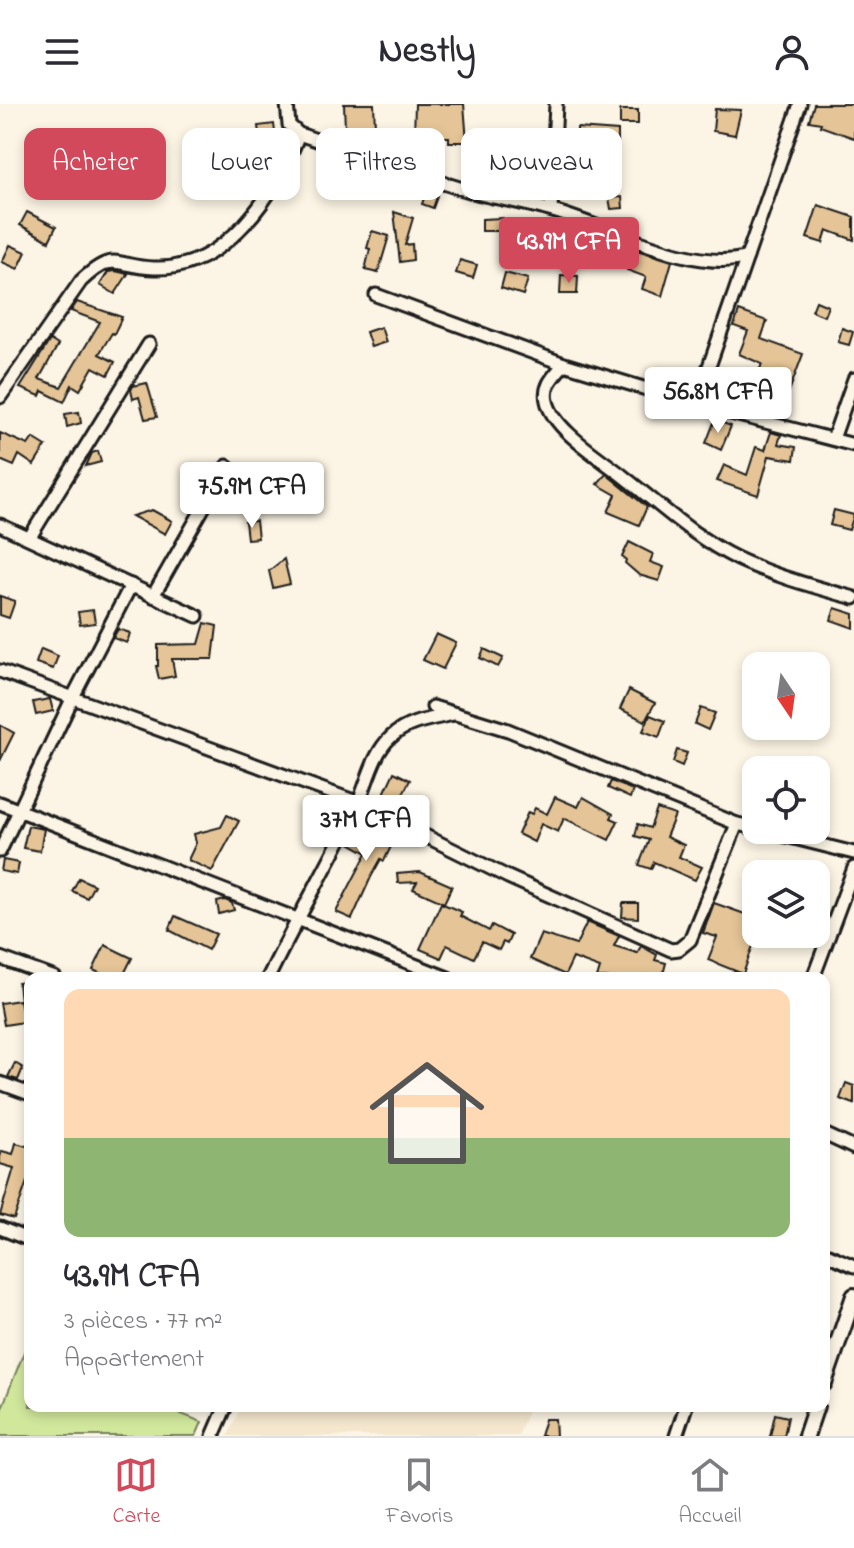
<!DOCTYPE html>
<html lang="fr">
<head>
<meta charset="utf-8">
<style>
  :root { --surface:#fff; --page:#f2f2f3; --text:#2b2b33; --muted:#7c7c81; --line:#e1e1e2; --accent:#d1495b }
  body { margin:0; font-family:"Indie Flower",sans-serif; background:var(--page); color:var(--text); height:100vh; display:flex; flex-direction:column; font-size:30px; white-space:nowrap }
  * { box-sizing:border-box; margin:0 }
  p { font-size:26px; color:var(--muted) }
  .icon { flex:none; width:44px; height:44px; fill:none; stroke:currentColor; stroke-width:2; stroke-linecap:round; stroke-linejoin:round }
  .map { position:relative; flex:1; overflow:hidden }
  .sheet { position:absolute; left:24px; top:868px; width:806px; height:440px; display:flex; flex-direction:column; background:var(--surface); border-radius:16px; box-shadow:0 4px 12px #0003 }
  .sheet>* { flex:none }
  .hud { position:absolute; left:24px; top:24px; width:806px; height:72px; display:flex; gap:16px }
  .needle { width:52px; rotate:167deg }
  .fabs { position:absolute; left:742px; top:548px; display:grid; gap:16px }
  .fabs a { display:grid; place-items:center; width:88px; height:88px; border-radius:16px; background:var(--surface); box-shadow:0 4px 12px #0003; font-size:40px }
  .price { position:absolute; translate:-50% -68px; padding:0 18px; border-radius:8px; background:#fff; color:#222; font-size:26px; line-height:52px; filter:drop-shadow(0 2px 4px #0008) }
  .price::after { content:''; position:absolute; left:50%; top:48px; width:24px; height:18px; margin-left:-12px; background:inherit; clip-path:polygon(0 0,100% 0,50% 100%) }
  .price.active { background:var(--accent); color:#fff }
  ul { padding:0; list-style:none }
  li { display:grid; align-content:center; gap:16px; height:424px; padding:0 40px }
  li span { display:grid; place-items:center; height:248px; border-radius:16px; color:#555 }
  li>.icon { margin-inline-start:auto }
  span .icon { width:144px; height:144px; fill:#fffc; stroke-width:1 }
  li b { font-size:34px }
  .chip { padding:0 28px; border-radius:16px; background:var(--surface); box-shadow:0 4px 12px #0003; font-size:28px; line-height:72px }
  .chip.active { background:var(--accent); color:#fff }
  header { display:flex; justify-content:space-between; align-items:center; height:104px; padding:0 40px; background:var(--surface); font-size:36px; font-weight:700 }
  .menu { display:flex; justify-content:space-around; align-items:center; height:112px; border-top:2px solid var(--line); background:var(--surface); font-size:22px; color:var(--muted) }
  .menu a { display:grid; justify-items:center; gap:4px }
  .menu .active { color:var(--accent) }
  .map>svg:first-child { display:block }
  .built { fill:#f5e7ce }
  .green { fill:#d1e79c; stroke:#76825c; stroke-width:2 }
  .building { fill:#e5c597; stroke:#1c1c1c; stroke-width:2 }
  .lines { fill:none; stroke-linecap:round; stroke-linejoin:round }
  .minor-casing { stroke:#1c1c1c; stroke-width:17 }
  .tertiary-casing { stroke:#1c1c1c; stroke-width:20 }
  .minor { stroke:#fcf5e5; stroke-width:11 }
  .tertiary { stroke:#fcf5e5; stroke-width:14 }
</style>
</head>
<body>
<header><svg class="icon" aria-label="menu" viewBox="0 0 24 24"><path d="M4 6h16M4 12h16M4 18h16"/></svg>Nestly<svg class="icon" aria-label="person" viewBox="0 0 24 24"><circle cx="12" cy="8" r="4"/><path d="M4 21q1-7 8-7t8 7"/></svg></header>
<div class="map">
<svg width="854" height="1332" viewBox="0 0 854 1332">
  <rect width="100%" height="100%" fill="#fcf5e5"/>
  <filter id="ink" filterUnits="userSpaceOnUse"><feTurbulence type="fractalNoise" baseFrequency=".0125" numOctaves="2"/><feDisplacementMap in="SourceGraphic" scale="16" xChannelSelector="R" yChannelSelector="G"/><feConvolveMatrix kernelMatrix="1 2 1 2 8 2 1 2 1" color-interpolation-filters="sRGB"/></filter>
  <g filter="url(#ink)">
    <!-- built -->
    <path class="built" d="M241,1302H530L518,1332H228Z"/>
    <!-- green -->
    <path class="green" d="M24,1248L30,1250V1302H161L202,1318L196,1332H0V1309Z"/>
    <!-- building -->
    <g class="building">
      <path d="M344,0H374L375,24L345,25Z"/>
      <path d="M415,0H464L467,38H449V33H414Z"/>
      <path d="M814,0H854V34L820,22L821,19L809,17Z"/>
      <path d="M715,5L741,6L735,31L713,27Z"/>
      <rect x="620" y="6" width="18" height="14"/>
      <path d="M274,20L276,36L260,38L258,22Z"/>
      <path d="M577,24L618,27V37H614L613,74L595,75L593,35H577Z"/>
      <path d="M211,25L212,28L219,27L222,48L202,51L198,27Z"/>
      <path d="M44,27L59,32L52,57L36,53Z"/>
      <rect x="470" y="50" width="36" height="16"/>
      <path d="M428,83L439,87L433,104L422,100Z"/>
      <path d="M622,93L623,104L611,105L609,94Z"/>
      <path d="M818,101L854,113V136L827,126L823,139L807,134Z"/>
      <path d="M27,108L56,123L49,137L20,121Z"/>
      <path d="M394,108L413,114L405,141L412,140L413,156L400,158Z"/>
      <path d="M503,114V127H482V115Z"/>
      <path d="M372,127L389,132L378,169L365,166L370,145L367,144Z"/>
      <path d="M10,141L26,148L18,165L2,158Z"/>
      <path d="M627,143L672,157L662,192L642,185L646,173L627,166L629,161L623,157Z"/>
      <path d="M460,156L477,161L473,174L456,169Z"/>
      <path d="M115,167L128,170L115,190L100,181L108,168Z"/>
      <path d="M505,169L528,175L523,191L501,184Z"/>
      <path d="M561,171L578,172L577,190H560Z"/>
      <path d="M816,197L828,202L824,212L812,207Z"/>
      <path d="M77,198L122,213L114,230L112,229L99,250L115,258L108,271L93,263L80,286L72,281L64,298L42,287L40,292L20,284L50,236L58,241L39,275L61,283L100,218L71,207Z"/>
      <path d="M739,207L767,217L761,235L803,250L785,298L777,296L775,303L749,292L762,260L739,250L748,227L734,222Z"/>
      <path d="M381,223L386,238L371,243L366,228Z"/>
      <path d="M842,224L853,228L849,241L838,238Z"/>
      <path d="M147,279L157,313L145,315L139,293L133,295L131,286L133,282Z"/>
      <path d="M79,308L81,319L67,323L65,310Z"/>
      <path d="M715,316L731,322L721,346L706,339Z"/>
      <path d="M771,328L781,331L778,340L796,343L794,356L769,352L758,391L717,377L724,361L747,371L756,343L765,346Z"/>
      <path d="M0,329L28,341L33,334L46,342L34,361L19,351L14,362L0,356Z"/>
      <path d="M98,347L101,358L86,362L92,349Z"/>
      <path d="M606,370L647,403L639,421L608,408L616,391L597,380Z"/>
      <path d="M253,377L270,383L265,397L248,391Z"/>
      <path d="M152,406L172,417L165,430L132,412Z"/>
      <path d="M834,406L854,411L849,426L830,421Z"/>
      <path d="M256,417L258,434L247,435L245,418Z"/>
      <path d="M629,438L653,450L650,458L664,463L659,477L639,471L625,459L626,456L622,453Z"/>
      <path d="M284,455L290,480L273,484L269,467Z"/>
      <path d="M0,492L15,497L9,514L0,511Z"/>
      <path d="M835,504L854,510V524L831,516Z"/>
      <path d="M93,506L95,519L80,521L78,508Z"/>
      <path d="M205,519L217,522L213,555H172L175,572L159,575L156,562H158V541L199,540Z"/>
      <path d="M118,525L130,529L127,539L113,534Z"/>
      <path d="M436,530L456,539L443,565L423,556Z"/>
      <path d="M41,545L58,552L53,565L36,559Z"/>
      <path d="M484,545L503,554L498,563L480,554Z"/>
      <path d="M629,586L655,599L645,617L620,605Z"/>
      <path d="M50,595L53,607L36,611L33,598Z"/>
      <path d="M701,604L715,609L708,626L695,620Z"/>
      <path d="M650,611L665,617L659,633L643,627Z"/>
      <path d="M0,621L14,629L0,657Z"/>
      <path d="M677,646L687,649L682,662L673,658Z"/>
      <path d="M394,668L410,676L397,701L382,694Z"/>
      <path d="M611,677L633,686L630,694L608,684Z"/>
      <path d="M555,693L578,703L583,693L613,710L611,714L618,717L609,736L564,714L558,728L541,720L534,738L518,730L528,708L532,710L535,704L547,710Z"/>
      <path d="M657,705L675,711L666,733L684,741L679,753L702,763L695,776L654,758L651,765L639,761L649,736L635,732L638,720L650,724Z"/>
      <path d="M227,711L239,717L212,767L188,756L196,739L194,730L221,723Z"/>
      <path d="M358,719L376,730L381,719L398,728L384,757L381,755L371,773L352,815L336,808L367,749L348,738Z"/>
      <path d="M28,722L44,725L40,747L23,744Z"/>
      <path d="M3,756L19,759L17,770L1,767Z"/>
      <path d="M420,768L452,782L444,799L413,785L417,778L398,779L397,770Z"/>
      <path d="M79,774L94,781L87,794L72,787Z"/>
      <path d="M225,796L232,799L234,806L219,810L217,798Z"/>
      <path d="M441,799L462,808L460,812L489,827L492,821L511,831L507,840L503,838L499,846L482,838L474,854L447,841L441,854L420,845Z"/>
      <path d="M623,799H638V814L622,813Z"/>
      <path d="M714,799L756,814V833L743,870L708,856L717,833L703,829Z"/>
      <path d="M175,812L216,830L208,846L169,826Z"/>
      <path d="M587,818L619,832L614,842L637,849L641,842L657,851L655,856L666,859L662,874L648,871V874H597L600,864L573,854L565,871L530,855L541,830L576,841Z"/>
      <path d="M105,841L132,854L122,874H110L93,866Z"/>
      <path d="M30,877V896L20,897L18,879Z"/>
      <path d="M20,896L24,918L4,921L0,899Z"/>
      <path d="M15,959L23,964L18,976L8,973Z"/>
      <path d="M846,979L854,982V1000L840,995Z"/>
      <path d="M16,1039L30,1043V1069L14,1115L0,1111L14,1064L0,1060V1053L2,1047L13,1050Z"/>
      <path d="M775,1310L788,1313L784,1332H770Z"/>
      <path d="M545,1315H555L556,1332H540Z"/>
    </g>
    <g class="lines">
      <defs>
        <g id="minor">
          <path d="M287,0L289,21L299,30C360,51 421,74 484,91C506,96 528,100 549,106C604,120 693,170 747,153"/>
          <path d="M551,106L556,0"/>
          <path d="M376,191L564,260L696,300L854,341"/>
          <path d="M564,260C555,271 543,281 547,297C553,326 602,355 624,373C661,402 695,434 738,455C774,472 815,483 854,494"/>
          <path d="M0,293L81,177C115,145 115,163 154,164C226,167 276,88 299,30"/>
          <path d="M696,300L800,0"/>
          <path d="M833,335L854,275"/>
          <path d="M0,421L197,512"/>
          <path d="M30,433L149,240"/>
          <path d="M153,492L227,362"/>
          <path d="M0,567L359,699L508,773L671,846L679,845L690,836L737,720"/>
          <path d="M433,603L508,626L737,720L756,724"/>
          <path d="M0,699L448,874"/>
          <path d="M762,726L854,749"/>
          <path d="M0,747L73,593L131,481"/>
          <path d="M0,854L55,874"/>
          <path d="M268,874C296,816 328,762 356,704C367,682 372,650 391,633C408,617 432,615 454,610"/>
          <path d="M813,874L854,764"/>
          <path d="M0,979L30,990"/>
          <path d="M824,1030L854,1044"/>
          <path d="M0,1124L30,1136"/>
          <path d="M824,1149L854,1162"/>
          <path d="M213,1332L226,1302"/>
          <path d="M676,1332L686,1302"/>
        </g>
        <g id="tertiary">
          <path d="M824,1279L854,1192"/>
          <path d="M806,1332L816,1302"/>
        </g>
      </defs>
      <!-- minor casing -->
      <use href="#minor" class="minor-casing"/>
      <!-- tertiary casing -->
      <use href="#tertiary" class="tertiary-casing"/>
      <!-- minor -->
      <use href="#minor" class="minor"/>
      <!-- tertiary -->
      <use href="#tertiary" class="tertiary"/>
    </g>
  </g>
</svg>
<div class="fabs">
<a><svg class="needle" viewBox="-14 -14 28 28"><path d="M0-13l5 13h-10z" fill="#e53935"/><path d="M0 13l5-13h-10z" fill="#7c7c81"/></svg></a>
<a><svg class="icon" aria-label="locate" viewBox="0 0 24 24"><circle cx="12" cy="12" r="6"/><path d="M12 2v4M12 18v4M2 12h4M18 12h4"/></svg></a>
<a><svg class="icon" aria-label="layers" viewBox="0 0 24 24"><path d="M12 4l9 5-9 5-9-5zM3 14l9 5 9-5"/></svg></a>
</div>
<b class="price active" style="left:569px;top:181px">43.9M CFA</b>
<b class="price" style="left:718px;top:331px">56.8M CFA</b>
<b class="price" style="left:252px;top:426px">75.9M CFA</b>
<b class="price" style="left:366px;top:759px">37M CFA</b>
<div class="hud">
<a class="chip active">Acheter</a>
<a class="chip">Louer</a>
<a class="chip">Filtres</a>
<a class="chip">Nouveau</a>
</div>
<section class="sheet">
<ul>
<li><span style="background:linear-gradient(#ffd9b3 60%,#8fb573 0)"><svg class="icon" aria-label="home" viewBox="0 0 24 24"><path d="M3 11l9-7 9 7M6 9v11h12V9"/></svg></span><div><b>43.9M CFA</b><p>3 pièces · 77 m²</p><p>Appartement</p></div></li>
</ul>
</section>
</div>
<nav class="menu">
<a class="active"><svg class="icon" aria-label="map" viewBox="0 0 24 24"><path d="M3 6l6-2 6 2 6-2v14l-6 2-6-2-6 2zM9 4v14M15 6v14"/></svg>Carte</a>
<a><svg class="icon" aria-label="saved" viewBox="0 0 24 24"><path d="M7 4h10v16l-5-4-5 4z"/></svg>Favoris</a>
<a><svg class="icon" aria-label="home" viewBox="0 0 24 24"><path d="M3 11l9-7 9 7M6 9v11h12V9"/></svg>Accueil</a>
</nav>
</body>
</html>
